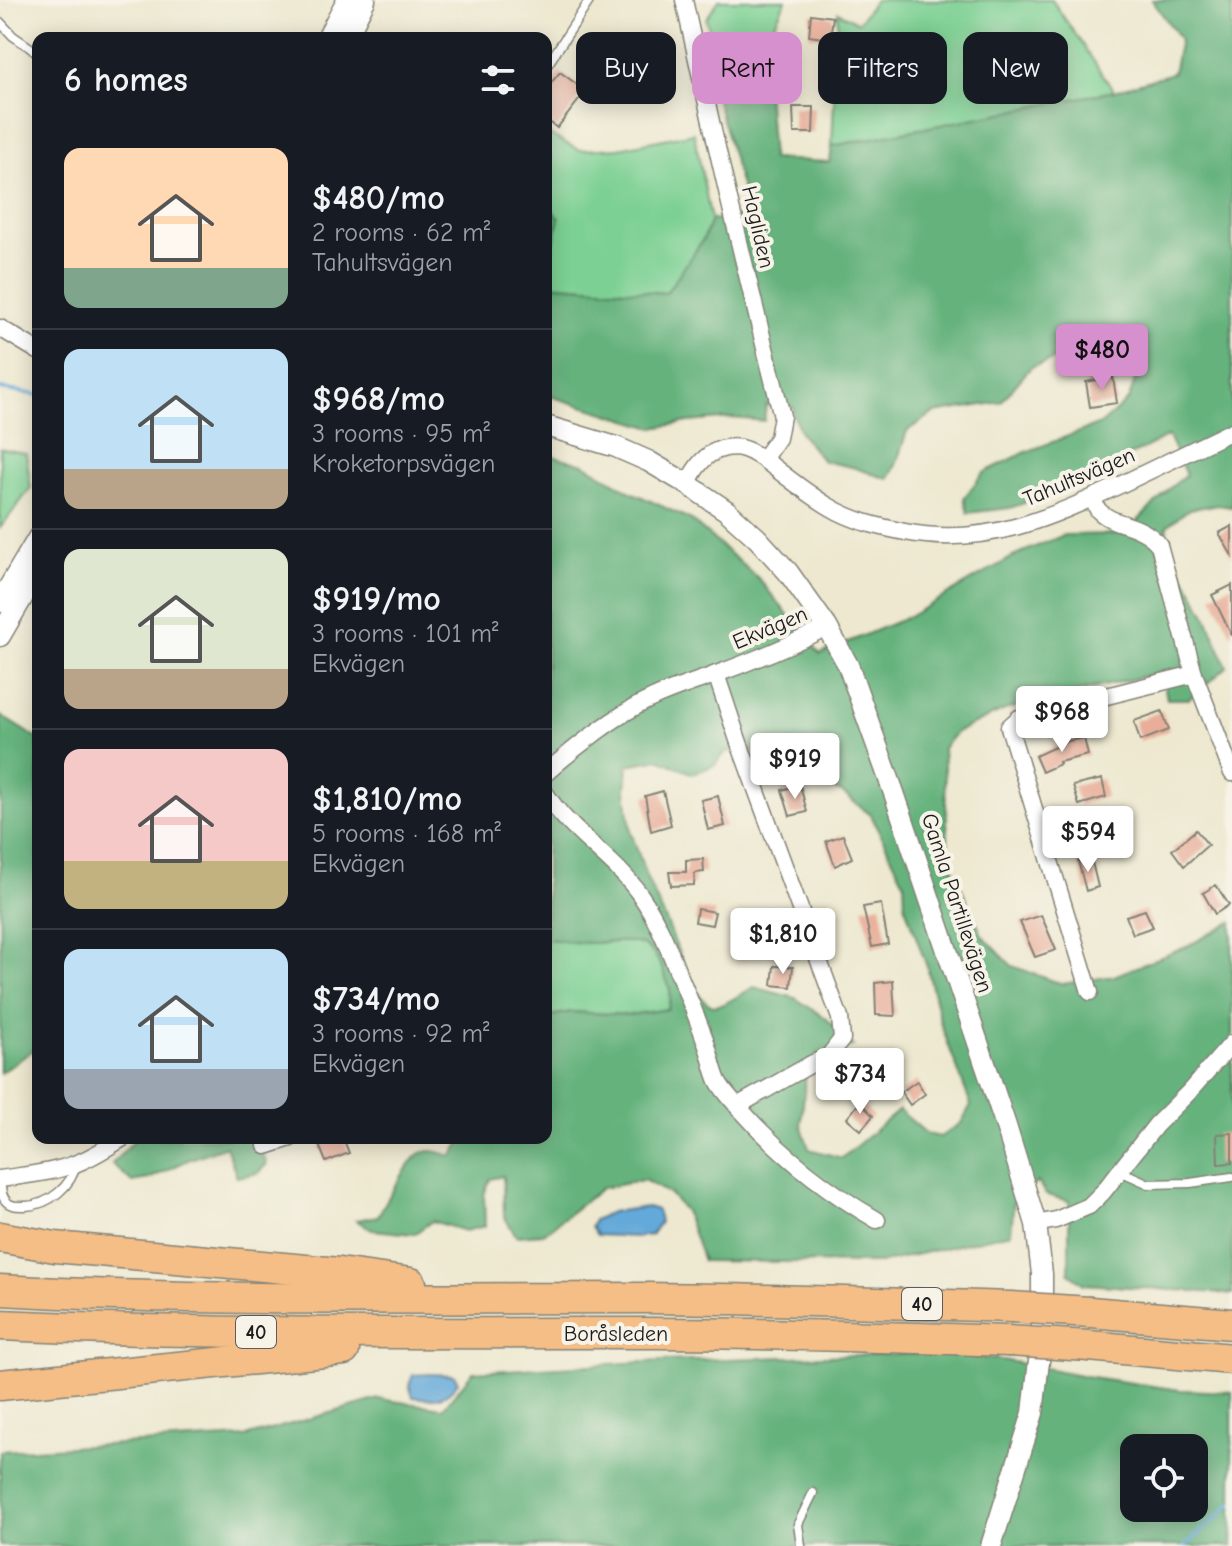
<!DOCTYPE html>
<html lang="en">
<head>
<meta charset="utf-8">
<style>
  :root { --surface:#171b24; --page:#242831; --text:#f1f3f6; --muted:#9ea1a6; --line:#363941; --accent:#d690ce }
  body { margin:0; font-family:"Comic Neue",sans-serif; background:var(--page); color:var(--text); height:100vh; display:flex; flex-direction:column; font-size:30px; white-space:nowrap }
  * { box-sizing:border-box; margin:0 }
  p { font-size:26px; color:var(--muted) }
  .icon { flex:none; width:44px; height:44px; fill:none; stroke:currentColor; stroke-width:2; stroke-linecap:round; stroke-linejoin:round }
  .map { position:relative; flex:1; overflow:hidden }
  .sheet { position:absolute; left:32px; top:32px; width:520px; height:1112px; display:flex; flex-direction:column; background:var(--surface); border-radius:16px; box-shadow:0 4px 20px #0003 }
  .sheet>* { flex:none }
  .banner { position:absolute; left:576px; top:32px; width:536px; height:72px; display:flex; gap:16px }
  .fabs { position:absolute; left:1120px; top:1434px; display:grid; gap:16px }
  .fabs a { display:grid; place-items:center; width:88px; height:88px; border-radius:16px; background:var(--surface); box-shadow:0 4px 20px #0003; font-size:40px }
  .price { position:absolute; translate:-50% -68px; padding:0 18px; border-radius:8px; background:#fff; color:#222; font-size:26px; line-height:52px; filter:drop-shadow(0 2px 4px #0008) }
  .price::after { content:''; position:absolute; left:50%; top:48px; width:24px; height:18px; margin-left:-12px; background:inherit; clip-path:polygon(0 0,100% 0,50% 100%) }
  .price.on { background:var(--accent); color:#111 }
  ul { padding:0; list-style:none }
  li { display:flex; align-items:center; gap:24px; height:200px; padding:0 32px }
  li+li { border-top:2px solid var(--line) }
  li span { display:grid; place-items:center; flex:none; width:224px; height:160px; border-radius:16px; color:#555 }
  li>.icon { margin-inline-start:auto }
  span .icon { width:96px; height:96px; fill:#fffc; stroke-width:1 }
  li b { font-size:34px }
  h2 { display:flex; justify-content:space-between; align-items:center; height:96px; padding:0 32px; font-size:34px }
  .tag { padding:0 28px; border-radius:16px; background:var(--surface); box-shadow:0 4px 20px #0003; font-size:28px; line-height:72px }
  .tag.on { background:var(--accent); color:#111 }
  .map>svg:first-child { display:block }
  .green { fill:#7cd093; stroke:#4c7658; stroke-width:2 }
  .forest { fill:#65b27d; stroke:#40674c; stroke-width:2; fill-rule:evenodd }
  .water { fill:#63a9d9; stroke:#40627a; stroke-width:2 }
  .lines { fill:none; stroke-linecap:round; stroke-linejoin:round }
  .stream { stroke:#63a9d9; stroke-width:4 }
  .building { fill:#e9ae9a }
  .service-casing { stroke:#848276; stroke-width:11 }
  .minor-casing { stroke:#848276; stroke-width:19 }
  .tertiary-casing { stroke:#848276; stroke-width:23 }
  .motorway-casing { stroke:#848276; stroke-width:33 }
  .service { stroke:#fff; stroke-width:8 }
  .minor { stroke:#fff; stroke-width:16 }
  .tertiary { stroke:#fff; stroke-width:20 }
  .motorway { stroke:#f5be86; stroke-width:30 }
  .motorway-bridge-casing { stroke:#848276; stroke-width:33; stroke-linecap:butt }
  .motorway-bridge { stroke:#f5be86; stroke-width:30 }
  .labels { text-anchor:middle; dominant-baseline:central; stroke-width:8; stroke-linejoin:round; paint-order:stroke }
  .shield { fill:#f7f3e8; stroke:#5e5c59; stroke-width:2 }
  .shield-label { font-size:20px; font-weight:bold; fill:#1c1c1c }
  .street-label { font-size:22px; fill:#1c1c1c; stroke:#f7f3e8 }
</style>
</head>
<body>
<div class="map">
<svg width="1232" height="1546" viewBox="0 0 1232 1546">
  <rect width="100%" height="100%" fill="#f7f3e8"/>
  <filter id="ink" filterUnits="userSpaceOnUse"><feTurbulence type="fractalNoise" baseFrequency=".0125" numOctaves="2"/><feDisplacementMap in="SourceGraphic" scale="16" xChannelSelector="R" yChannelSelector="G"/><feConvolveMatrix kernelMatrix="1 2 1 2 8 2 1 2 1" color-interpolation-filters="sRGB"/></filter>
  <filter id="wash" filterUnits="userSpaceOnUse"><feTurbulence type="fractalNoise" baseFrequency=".006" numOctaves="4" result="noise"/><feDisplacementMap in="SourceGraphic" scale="32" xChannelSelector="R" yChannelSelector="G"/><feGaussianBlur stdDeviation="1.8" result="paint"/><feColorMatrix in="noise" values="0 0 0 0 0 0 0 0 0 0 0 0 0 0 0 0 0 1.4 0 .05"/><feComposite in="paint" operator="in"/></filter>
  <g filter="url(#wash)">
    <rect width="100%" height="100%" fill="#ede8cf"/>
    <!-- green -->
    <g class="green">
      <path d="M719,0H786L764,46L738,60L717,55L706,19Z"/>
      <path d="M875,0H1052L1114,91L832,146L838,12L858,23Z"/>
      <path d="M546,133L579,150L619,148L694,133L711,220L704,238L666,293L547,285L553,211L546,209Z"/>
      <path d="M0,448L26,453L31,488L0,528Z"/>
      <path d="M546,939C561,940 576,943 590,943C625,943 649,932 664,972C670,988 673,993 668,1009L629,1015L571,1012L546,1017Z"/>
    </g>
    <!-- forest -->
    <g class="forest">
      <path d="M1152,0H1232V507L1218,505L1189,509L1167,526L1168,547L1206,615L1227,667L1189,699H1167L1162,672L1007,709L956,732L943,748L949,858L982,935L1012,966L1062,984L1114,976L1186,947L1232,922V1294L1084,1284L1069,1273V1201L1046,1195L1038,1182L1014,1199L1011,1233L880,1263L703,1261L685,1211L670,1194L644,1180L602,1188L543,1234L516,1236L504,1216L503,1176L490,1179L484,1195L485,1226L465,1231L432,1221L414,1234L372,1230L356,1220L378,1216C385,1203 409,1160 421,1153C431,1148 442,1153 452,1156L460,1144L459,1138H546V1017L571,1012L629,1015L668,1009C673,993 670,988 664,973C649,932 625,943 591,943C576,943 561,940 546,939V454L584,464L629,491L690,519L758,578L820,654L910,616L1018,554L1064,535L1125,534L1170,488L1186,475L1168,436L1064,489L1010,508L968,513L964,498L983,473L1026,452L1103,423L1129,399L1135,380L1131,361L1117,350L1077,352L1031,367L1001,402L934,413L907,431L896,465L888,479L852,467L823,461L801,434L794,416L793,407L766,405L764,421L732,418L689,422L653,428L556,398L546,394V368L553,331L549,309L546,308V209L553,211L559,218L550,259L547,284L666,293L704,238L711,220L749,215L713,86L710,62C732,62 747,64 764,46L772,159L830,162L832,146L1114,91L1173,73L1180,39ZM753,750L760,771L791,770L812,783L841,792L871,815L904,882L905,906L927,967L941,1025L971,1105L961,1123L940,1137L927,1134L899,1110L842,1158L809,1149L801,1124L807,1066L853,1046L827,1019L795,998L754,987L724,1004L713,1006L706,1002L693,989L668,925L648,881L631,832L626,790L628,765L659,759L693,774L715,765L726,752Z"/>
      <path d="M1,716L38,739V1047L0,1073Z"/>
      <path d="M136,1138H257L267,1164L258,1173L237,1177L226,1146L190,1159L149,1179L132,1182L112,1164Z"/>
      <path d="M927,1353L1003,1360L1091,1377L1180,1390L1232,1392V1546H0V1451L245,1437L379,1399L443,1408L473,1372L661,1361ZM1134,1448H1194V1508H1134Z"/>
    </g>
    <!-- water -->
    <g class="water">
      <path d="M647,1207L657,1210L660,1222L651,1235L636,1237L597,1235L591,1227L594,1220L611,1212Z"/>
      <path d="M430,1374L454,1375L458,1382C447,1400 432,1400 413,1397L409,1385L413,1375Z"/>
    </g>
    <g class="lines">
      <!-- stream -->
      <g class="stream">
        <path d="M0,389L38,395"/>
        <path d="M1185,1546L1232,1503"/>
      </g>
    </g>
    <g id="blocks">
      <!-- building -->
      <g class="building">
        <path d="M811,14L833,17L830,39L809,36Z"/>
        <path d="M560,72L586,91L557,128L546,119V89Z"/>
        <path d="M793,107H814L813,133H794Z"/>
        <path d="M1113,377L1117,403L1090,407L1086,382Z"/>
        <path d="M1232,526V556L1219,533Z"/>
        <path d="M1232,585V636L1212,595Z"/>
        <path d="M1162,711L1169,730L1140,741L1134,721Z"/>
        <path d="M1084,738L1088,755L1059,762L1060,764L1042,772L1035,756L1068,741Z"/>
        <path d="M1102,779L1106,797L1079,805L1073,786Z"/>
        <path d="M800,785L807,812L790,816L782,790Z"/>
        <path d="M663,791L671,825L651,831L645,796Z"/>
        <path d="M718,796L725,826L708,830L701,800Z"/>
        <path d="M1196,830L1208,845L1184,866L1172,850Z"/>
        <path d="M843,835L852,858L835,866L826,841Z"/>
        <path d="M1091,858L1098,887L1086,891L1078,861Z"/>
        <path d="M703,859L704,872L695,873L694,885L671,886L669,872H686V860Z"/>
        <path d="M1216,885L1229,905L1215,914L1203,893Z"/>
        <path d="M881,904L888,944L872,947L863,907Z"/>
        <path d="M697,909L715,912L712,925L695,922Z"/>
        <path d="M1145,910L1153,927L1133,934L1126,916Z"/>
        <path d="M1041,915L1056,950L1035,957L1020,922Z"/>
        <path d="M774,966L793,967L791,987L772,985Z"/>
        <path d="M893,981L895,1016L876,1015L875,983Z"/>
        <path d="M917,1081L925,1094L910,1105L901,1092Z"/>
        <path d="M860,1102L873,1116L861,1130L847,1118Z"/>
        <path d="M1232,1133V1163L1218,1164L1217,1134Z"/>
        <path d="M336,1138H343L349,1153L326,1162L319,1145Z"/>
      </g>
    </g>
  </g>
  <g filter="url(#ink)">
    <use href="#blocks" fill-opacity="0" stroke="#848276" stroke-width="2"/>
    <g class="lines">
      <defs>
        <g id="service">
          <path d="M0,22L13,36L38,53"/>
          <path d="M546,67L590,0"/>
          <path d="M1120,1171L1149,1184L1190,1183L1232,1177"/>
          <path d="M0,1180C1,1188 1,1198 8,1203C13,1207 21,1206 26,1206C49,1205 72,1186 76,1164"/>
          <path d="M801,1546L798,1524L813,1493"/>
        </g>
        <g id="minor">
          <path d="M684,0C714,139 747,278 782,416L778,438L763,459"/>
          <path d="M0,328L38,351"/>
          <path d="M687,484C693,473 699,462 709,455C719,448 733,445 744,449C756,453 766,461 775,468C793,482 811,496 830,507C853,521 880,527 905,532C985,548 1052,517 1122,484C1159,466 1195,449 1232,431"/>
          <path d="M1093,499C1093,500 1098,510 1098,510C1114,527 1141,522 1159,545L1194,674L1232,773"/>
          <path d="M716,674L738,740L840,1018L842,1039L828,1057L813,1063L737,1106"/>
          <path d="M546,773C574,748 617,714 651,699C672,689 693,683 714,675C752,661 791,645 827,627"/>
          <path d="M546,794C571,834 614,857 641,896C657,919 668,947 678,972C688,997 699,1021 707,1046C711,1057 713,1070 718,1081C723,1091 733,1101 741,1110C779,1153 827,1191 877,1220"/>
          <path d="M1090,992L1009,727L1019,718L1194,674"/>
          <path d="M266,1146L291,1138"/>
          <path d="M0,1179C25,1175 53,1173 77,1163C93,1157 108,1147 123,1138"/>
          <path d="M1036,1224L1056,1220L1089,1206L1103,1192L1156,1125L1188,1093L1232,1043"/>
        </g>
        <g id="tertiary">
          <path d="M327,38L347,0"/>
          <path d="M346,38L365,0"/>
          <path d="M546,426L616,447L648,461L687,484L727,511L757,538L788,572L827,627L848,665L894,793L1006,1126L1036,1224L1042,1274V1335L1033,1413L991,1546"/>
          <path d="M0,602L38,538"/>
          <path d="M0,636L38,571"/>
        </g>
        <g id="motorway">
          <path d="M0,1237L55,1247L339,1273L411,1283"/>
          <path d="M0,1290C216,1302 432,1298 648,1298C769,1299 890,1303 1011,1307"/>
          <path d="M1090,1312L1232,1324"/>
          <path d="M0,1325C217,1335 435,1333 652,1333C771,1333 890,1337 1008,1341"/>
          <path d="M1089,1346L1232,1359"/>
          <path d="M0,1385L344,1350"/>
        </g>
      </defs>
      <!-- service casing -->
      <use href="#service" class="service-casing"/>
      <!-- minor casing -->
      <use href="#minor" class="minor-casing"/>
      <!-- tertiary casing -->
      <use href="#tertiary" class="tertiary-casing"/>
      <!-- motorway casing -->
      <use href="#motorway" class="motorway-casing"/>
      <!-- service -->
      <use href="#service" class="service"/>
      <!-- minor -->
      <use href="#minor" class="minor"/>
      <!-- tertiary -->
      <use href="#tertiary" class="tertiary"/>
      <!-- motorway -->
      <use href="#motorway" class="motorway"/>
      <defs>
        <g id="motorway-bridge">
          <path d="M1011,1307L1090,1312"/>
          <path d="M1008,1341L1089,1346"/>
        </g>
      </defs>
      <!-- motorway-bridge casing -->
      <use href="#motorway-bridge" class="motorway-bridge-casing"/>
      <!-- motorway-bridge -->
      <use href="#motorway-bridge" class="motorway-bridge"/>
    </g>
  </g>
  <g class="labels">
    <!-- shield labels -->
    <g class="shield">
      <rect x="902" y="1288" width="40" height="32" rx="6"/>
      <rect x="236" y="1316" width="40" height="32" rx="6"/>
    </g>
    <g class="shield-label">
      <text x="922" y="1304">40</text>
      <text x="256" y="1332">40</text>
    </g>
    <!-- street labels -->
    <g class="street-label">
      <text transform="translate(758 227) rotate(77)">Hagliden</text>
      <text transform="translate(1079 477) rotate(-23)">Tahultsvägen</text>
      <text transform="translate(770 628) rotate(-23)">Ekvägen</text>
      <text transform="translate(957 903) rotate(72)">Gamla Partillevägen</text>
      <text x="616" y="1334">Boråsleden</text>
    </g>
  </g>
</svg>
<div class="fabs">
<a><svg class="icon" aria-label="locate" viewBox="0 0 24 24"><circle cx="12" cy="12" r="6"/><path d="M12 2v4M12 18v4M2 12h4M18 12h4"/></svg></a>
</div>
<b class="price on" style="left:1102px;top:392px">$480</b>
<b class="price" style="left:1062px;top:754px">$968</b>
<b class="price" style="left:795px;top:801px">$919</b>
<b class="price" style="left:1088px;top:874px">$594</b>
<b class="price" style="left:783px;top:976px">$1,810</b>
<b class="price" style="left:860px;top:1116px">$734</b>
<div class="banner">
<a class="tag">Buy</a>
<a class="tag on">Rent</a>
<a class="tag">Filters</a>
<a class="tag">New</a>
</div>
<section class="sheet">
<h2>6 homes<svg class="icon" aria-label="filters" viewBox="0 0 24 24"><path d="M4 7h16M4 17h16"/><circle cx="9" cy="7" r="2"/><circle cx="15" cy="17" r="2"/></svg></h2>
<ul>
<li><span style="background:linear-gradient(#ffd9b3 75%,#7fa58c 0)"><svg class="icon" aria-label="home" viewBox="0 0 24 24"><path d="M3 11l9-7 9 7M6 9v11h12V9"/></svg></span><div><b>$480/mo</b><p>2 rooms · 62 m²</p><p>Tahultsvägen</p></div></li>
<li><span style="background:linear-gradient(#bfe0f5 75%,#b9a48a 0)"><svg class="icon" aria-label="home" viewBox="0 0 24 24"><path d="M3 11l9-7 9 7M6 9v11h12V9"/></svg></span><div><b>$968/mo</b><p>3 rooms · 95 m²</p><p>Kroketorpsvägen</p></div></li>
<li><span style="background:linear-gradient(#dfe7d0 75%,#b9a48a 0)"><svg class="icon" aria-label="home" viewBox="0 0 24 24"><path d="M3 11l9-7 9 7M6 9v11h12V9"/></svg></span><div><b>$919/mo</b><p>3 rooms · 101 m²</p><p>Ekvägen</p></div></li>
<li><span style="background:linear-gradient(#f6c9c9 70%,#c2b280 0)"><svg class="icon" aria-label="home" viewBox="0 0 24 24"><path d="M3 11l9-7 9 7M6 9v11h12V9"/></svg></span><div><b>$1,810/mo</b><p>5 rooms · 168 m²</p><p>Ekvägen</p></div></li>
<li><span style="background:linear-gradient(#bfe0f5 75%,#9aa5b1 0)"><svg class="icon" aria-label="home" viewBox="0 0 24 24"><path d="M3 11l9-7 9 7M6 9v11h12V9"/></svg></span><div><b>$734/mo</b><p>3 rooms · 92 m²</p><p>Ekvägen</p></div></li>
</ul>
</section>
</div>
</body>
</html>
